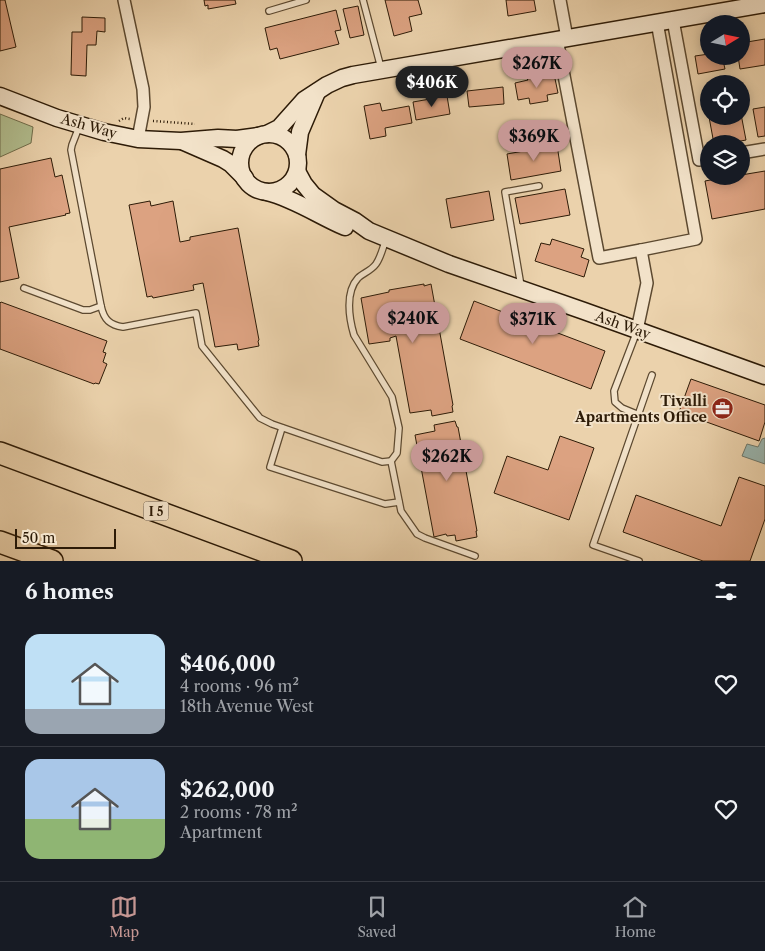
<!DOCTYPE html>
<html lang="en">
<head>
<meta charset="utf-8">
<style>
  :root { --surface:#171b24; --page:#20242c; --text:#f1f3f6; --muted:#9ea1a6; --line:#363941; --accent:#c59692 }
  body { margin:0; font-family:"Libre Caslon Text",serif; background:var(--page); color:var(--text); height:100vh; display:flex; flex-direction:column; font-size:19px; white-space:nowrap }
  * { box-sizing:border-box; margin:0 }
  p { font-size:16px; color:var(--muted) }
  .icon { flex:none; width:28px; height:28px; fill:none; stroke:currentColor; stroke-width:2; stroke-linecap:round; stroke-linejoin:round }
  .map { position:relative; height:561px; overflow:hidden }
  .sheet { display:flex; flex-direction:column; background:var(--surface); flex:1 }
  .sheet>* { flex:none }
  .needle { width:32px; rotate:80deg }
  .tools { position:absolute; left:700px; top:15px; display:grid; gap:10px }
  .tools a { display:grid; place-items:center; width:50px; height:50px; border-radius:50%; background:var(--surface); box-shadow:0 2px 12px #0003; font-size:25px }
  .scale { position:absolute; left:15px; bottom:12px; width:101px; box-sizing:border-box; padding-left:5px; border:2px solid #2d1b07; border-top:0; font-size:14px; line-height:18px; white-space:nowrap; color:#2d1b07; -webkit-text-stroke:4px #f2e2c9; paint-order:stroke }
  .price { position:absolute; translate:-50% -42px; padding:0 11px; border-radius:18px; background:var(--accent); color:#111; font-size:16px; line-height:32px; filter:drop-shadow(0 1px 2px #0008) }
  .price::after { content:''; position:absolute; left:50%; top:30px; width:15px; height:11px; margin-left:-8px; background:inherit; clip-path:polygon(0 0,100% 0,50% 100%) }
  .price.current { background:#222; color:#fff }
  ul { padding:0; list-style:none }
  li { display:flex; align-items:center; gap:15px; height:125px; padding:0 25px }
  li+li { border-top:1px solid var(--line) }
  li span { display:grid; place-items:center; flex:none; width:140px; height:100px; border-radius:15px; color:#555 }
  li>.icon { margin-inline-start:auto }
  span .icon { width:60px; height:60px; fill:#fffc; stroke-width:1 }
  li b { font-size:21px }
  h2 { display:flex; justify-content:space-between; align-items:center; height:60px; padding:0 25px; font-size:21px }
  .tabs { display:flex; justify-content:space-around; align-items:center; height:70px; border-top:1px solid var(--line); background:var(--surface); font-size:14px; color:var(--muted) }
  .tabs a { display:grid; justify-items:center; gap:2px }
  .tabs .current { color:var(--accent) }
  .map>svg:first-child { display:block }
  .green { fill:#b1bd8e; stroke:#6f6c4a }
  .water { fill:#99b6b0; stroke:#6e786c }
  .building { fill:#dca281; stroke:#2d1b07 }
  .lines { fill:none; stroke-linecap:round; stroke-linejoin:round }
  .lane-casing { stroke:#5c4930; stroke-width:8 }
  .street-casing { stroke:#5c4930; stroke-width:14 }
  .secondary-casing { stroke:#2d1b07; stroke-width:19 }
  .highway-casing { stroke:#2d1b07; stroke-width:24 }
  .path { stroke:#2d1b07; stroke-width:2.5; stroke-dasharray:1 2.5; stroke-linecap:butt }
  .lane { stroke:#f2e2c9; stroke-width:5.5 }
  .street { stroke:#f2e2c9; stroke-width:11 }
  .secondary { stroke:#f2e2c9; stroke-width:16 }
  .highway { stroke:#ebd2ac; stroke-width:21 }
  .labels { text-anchor:middle; dominant-baseline:central; stroke-width:4; stroke-linejoin:round; paint-order:stroke }
  .shield { fill:#f2e2c9; stroke:#685741; stroke-width:1 }
  .shield-label { font-size:12px; font-weight:bold; fill:#2d1b07 }
  .street-label { font-size:14px; fill:#2d1b07; stroke:#f2e2c9 }
  .poi-label { font-size:14px; font-weight:bold; fill:#2d1b07; stroke:#f2e2c9; text-anchor:end }
</style>
</head>
<body>
<div class="map">
<svg width="765" height="561" viewBox="0 0 765 561">
  <rect width="100%" height="100%" fill="#ebd2ac"/>
  <filter id="stains"><feTurbulence type="fractalNoise" baseFrequency=".004" numOctaves="4"/><feColorMatrix values="0 0 0 0 .2 0 0 0 0 .09 0 0 0 0 .02 0 0 0 .5 -.17"/></filter>
  <radialGradient id="worn" r=".72"><stop offset=".6" stop-color="#630" stop-opacity="0"/><stop offset="1" stop-color="#630" stop-opacity=".3"/></radialGradient>
  <!-- green -->
  <path class="green" d="M0,114L33,127L31,143L0,157Z"/>
  <!-- water -->
  <path class="water" d="M765,438V464L742,456L747,444L758,447L762,439Z"/>
  <!-- building -->
  <g class="building">
    <path d="M0,0H5L16,47L0,51Z"/>
    <path d="M204,0H235L236,4L208,9V5L205,6Z"/>
    <path d="M385,0H418L422,14L409,17L412,31L394,36Z"/>
    <path d="M506,0H534L536,11L508,16Z"/>
    <path d="M358,6L364,35L350,38L343,9Z"/>
    <path d="M336,10L341,30L335,31L339,44L280,59L277,48L270,50L265,28Z"/>
    <path d="M82,17L105,18V32L97,31L96,45H87L86,76L71,75L72,32H82Z"/>
    <path d="M765,39V65L740,69L738,56H741V43Z"/>
    <path d="M709,54V56H722L725,69L698,74L695,56Z"/>
    <path d="M554,74L558,93L547,95L548,101L530,104L529,98L518,100L515,83L528,80L527,79Z"/>
    <path d="M503,87L504,104L469,107L467,91Z"/>
    <path d="M447,96L450,114L416,120L413,102Z"/>
    <path d="M380,103L382,111L409,106L412,123L385,128L386,136L370,139L364,106Z"/>
    <path d="M765,107V136L758,137L753,109Z"/>
    <path d="M741,114L746,140L725,144H714L709,117L741,116Z"/>
    <path d="M557,145L561,171L511,180L507,154Z"/>
    <path d="M51,158L55,177L62,175L70,213L65,214L66,215L9,227L19,278L0,282V169Z"/>
    <path d="M765,171V209L712,219L705,181L732,176H741V175Z"/>
    <path d="M565,189L570,215L520,224L515,198Z"/>
    <path d="M489,191L494,220L451,228L446,199Z"/>
    <path d="M150,201L151,206L173,201L180,242L190,240V237L238,228L259,340L258,341L259,346L238,350L237,344L215,347L203,283L193,285L194,290L153,298L152,296L147,297L129,205Z"/>
    <path d="M552,239L584,249L581,257L589,260L584,277L535,261L541,243L550,245Z"/>
    <path d="M424,284V286L431,284L453,405L452,406L453,412L432,416L431,410L410,413L396,336L390,338V341L369,344L361,298L389,292V290Z"/>
    <path d="M474,301L605,351L591,389L460,339Z"/>
    <path d="M1,302L107,341L103,352L106,353L103,362L107,364L99,384L95,383L94,384L0,349V303Z"/>
    <path d="M691,379L765,405V422L759,441L679,412Z"/>
    <path d="M455,421L457,427H458L477,531H476L477,537L456,541L455,535L447,536L446,534L434,537L415,435L435,431L434,425Z"/>
    <path d="M560,436L594,448L569,520L494,493L507,456L548,470Z"/>
    <path d="M739,477L765,486V519L750,561H703L623,532L636,495L721,526Z"/>
  </g>
  <g class="lines">
    <defs>
      <g id="lane">
        <path d="M363,0L381,68"/>
        <path d="M269,11L306,0"/>
        <path d="M79,127L72,145L71,150L101,306C104,320 110,325 123,327L196,313L202,346L260,418L272,424L382,462L391,461L397,453L399,428L392,397L354,335C349,318 345,292 358,278C363,273 371,271 376,264C381,257 383,247 386,239"/>
        <path d="M521,286L505,192L539,186"/>
        <path d="M24,288L83,310H90L101,306"/>
        <path d="M637,331L614,391L615,402L622,408L639,415"/>
        <path d="M282,428L270,467L385,504L399,502"/>
        <path d="M391,461L401,511L417,534L425,538L475,556"/>
        <path d="M639,561L593,545L652,375"/>
      </g>
      <g id="street">
        <path d="M124,0L143,89L144,107L138,139"/>
        <path d="M560,0L567,38"/>
        <path d="M673,20L699,160L709,158"/>
        <path d="M557,39L599,258L641,250"/>
        <path d="M741,153L765,149"/>
        <path d="M637,330L647,283L641,250L696,239L657,22"/>
      </g>
      <g id="secondary">
        <path d="M0,96L57,118L104,132L138,139L181,141L218,138L237,139L258,136"/>
        <path d="M267,134L279,128L304,100L327,85L342,78L353,75L765,4"/>
        <circle cx="269" cy="163" r="29"/>
        <path d="M184,142L223,159L231,164L245,178"/>
        <path d="M297,155L300,132L317,92"/>
        <path d="M298,173L304,184L313,195L334,210L355,221L369,231L449,264L584,311L765,376"/>
        <path d="M267,192C295,199 319,216 345,227"/>
      </g>
      <g id="highway">
        <path d="M0,453L291,561"/>
        <path d="M0,542L52,561"/>
      </g>
    </defs>
    <!-- lane casing -->
    <use href="#lane" class="lane-casing"/>
    <!-- street casing -->
    <use href="#street" class="street-casing"/>
    <!-- secondary casing -->
    <use href="#secondary" class="secondary-casing"/>
    <!-- highway casing -->
    <use href="#highway" class="highway-casing"/>
    <!-- path -->
    <g class="path">
      <path d="M119,121L124,118L130,119"/>
      <path d="M153,121L195,124"/>
    </g>
    <!-- lane -->
    <use href="#lane" class="lane"/>
    <!-- street -->
    <use href="#street" class="street"/>
    <!-- secondary -->
    <use href="#secondary" class="secondary"/>
    <!-- highway -->
    <use href="#highway" class="highway"/>
  </g>
  <!-- icons -->
  <defs>
    <symbol id="office-disc" viewBox="-11 -11 22 22"><circle r="9.5" fill="#8f2418" stroke="#f2e2c9"/><path d="M-6-3h4V-5.5h4V-3h4V5H-6ZM-1-4.5V-3h2v-1.5ZM-6 0V1H6V0Z" fill="#fff"/></symbol>
  </defs>
  <g fill-rule="evenodd">
    <use href="#office-disc" x="710" y="396" width="25" height="25"/>
  </g>
  <g class="labels">
    <!-- shield labels -->
    <rect class="shield" x="143.5" y="501.5" width="25" height="19" rx="4"/>
    <g class="shield-label">
      <text x="156" y="511">I 5</text>
    </g>
    <!-- street labels -->
    <g class="street-label">
      <text transform="translate(89 126) rotate(16)">Ash Way</text>
      <text transform="translate(623 325) rotate(20)">Ash Way</text>
    </g>
    <!-- poi labels -->
    <g class="poi-label">
      <text x="707" y="401">Tivalli<tspan x="707" dy="16">Apartments Office</tspan></text>
    </g>
  </g>
  <rect width="100%" height="100%" filter="url(#stains)"/>
  <rect width="100%" height="100%" fill="url(#worn)"/>
</svg>
<div class="tools">
<a><svg class="needle" viewBox="-14 -14 28 28"><path d="M0-13l5 13h-10z" fill="#e53935"/><path d="M0 13l5-13h-10z" fill="#9ea1a6"/></svg></a>
<a><svg class="icon" aria-label="locate" viewBox="0 0 24 24"><circle cx="12" cy="12" r="6"/><path d="M12 2v4M12 18v4M2 12h4M18 12h4"/></svg></a>
<a><svg class="icon" aria-label="layers" viewBox="0 0 24 24"><path d="M12 4l9 5-9 5-9-5zM3 14l9 5 9-5"/></svg></a>
</div>
<div class="scale">50 m</div>
<b class="price" style="left:537px;top:89px">$267K</b>
<b class="price current" style="left:432px;top:108px">$406K</b>
<b class="price" style="left:534px;top:162px">$369K</b>
<b class="price" style="left:413px;top:344px">$240K</b>
<b class="price" style="left:533px;top:345px">$371K</b>
<b class="price" style="left:447px;top:482px">$262K</b>
</div>
<section class="sheet">
<h2>6 homes<svg class="icon" aria-label="filters" viewBox="0 0 24 24"><path d="M4 7h16M4 17h16"/><circle cx="9" cy="7" r="2"/><circle cx="15" cy="17" r="2"/></svg></h2>
<ul>
<li><span style="background:linear-gradient(#bfe0f5 75%,#9aa5b1 0)"><svg class="icon" aria-label="home" viewBox="0 0 24 24"><path d="M3 11l9-7 9 7M6 9v11h12V9"/></svg></span><div><b>$406,000</b><p>4 rooms · 96 m²</p><p>18th Avenue West</p></div><svg class="icon" aria-label="heart" viewBox="0 0 24 24"><path d="M12 20l-8-8c-3-5 5-10 8-4 3-6 11-1 8 4z"/></svg></li>
<li><span style="background:linear-gradient(#a9c7e8 60%,#8fb573 0)"><svg class="icon" aria-label="home" viewBox="0 0 24 24"><path d="M3 11l9-7 9 7M6 9v11h12V9"/></svg></span><div><b>$262,000</b><p>2 rooms · 78 m²</p><p>Apartment</p></div><svg class="icon" aria-label="heart" viewBox="0 0 24 24"><path d="M12 20l-8-8c-3-5 5-10 8-4 3-6 11-1 8 4z"/></svg></li>
</ul>
</section>
<nav class="tabs">
<a class="current"><svg class="icon" aria-label="map" viewBox="0 0 24 24"><path d="M3 6l6-2 6 2 6-2v14l-6 2-6-2-6 2zM9 4v14M15 6v14"/></svg>Map</a>
<a><svg class="icon" aria-label="saved" viewBox="0 0 24 24"><path d="M7 4h10v16l-5-4-5 4z"/></svg>Saved</a>
<a><svg class="icon" aria-label="home" viewBox="0 0 24 24"><path d="M3 11l9-7 9 7M6 9v11h12V9"/></svg>Home</a>
</nav>
</body>
</html>
